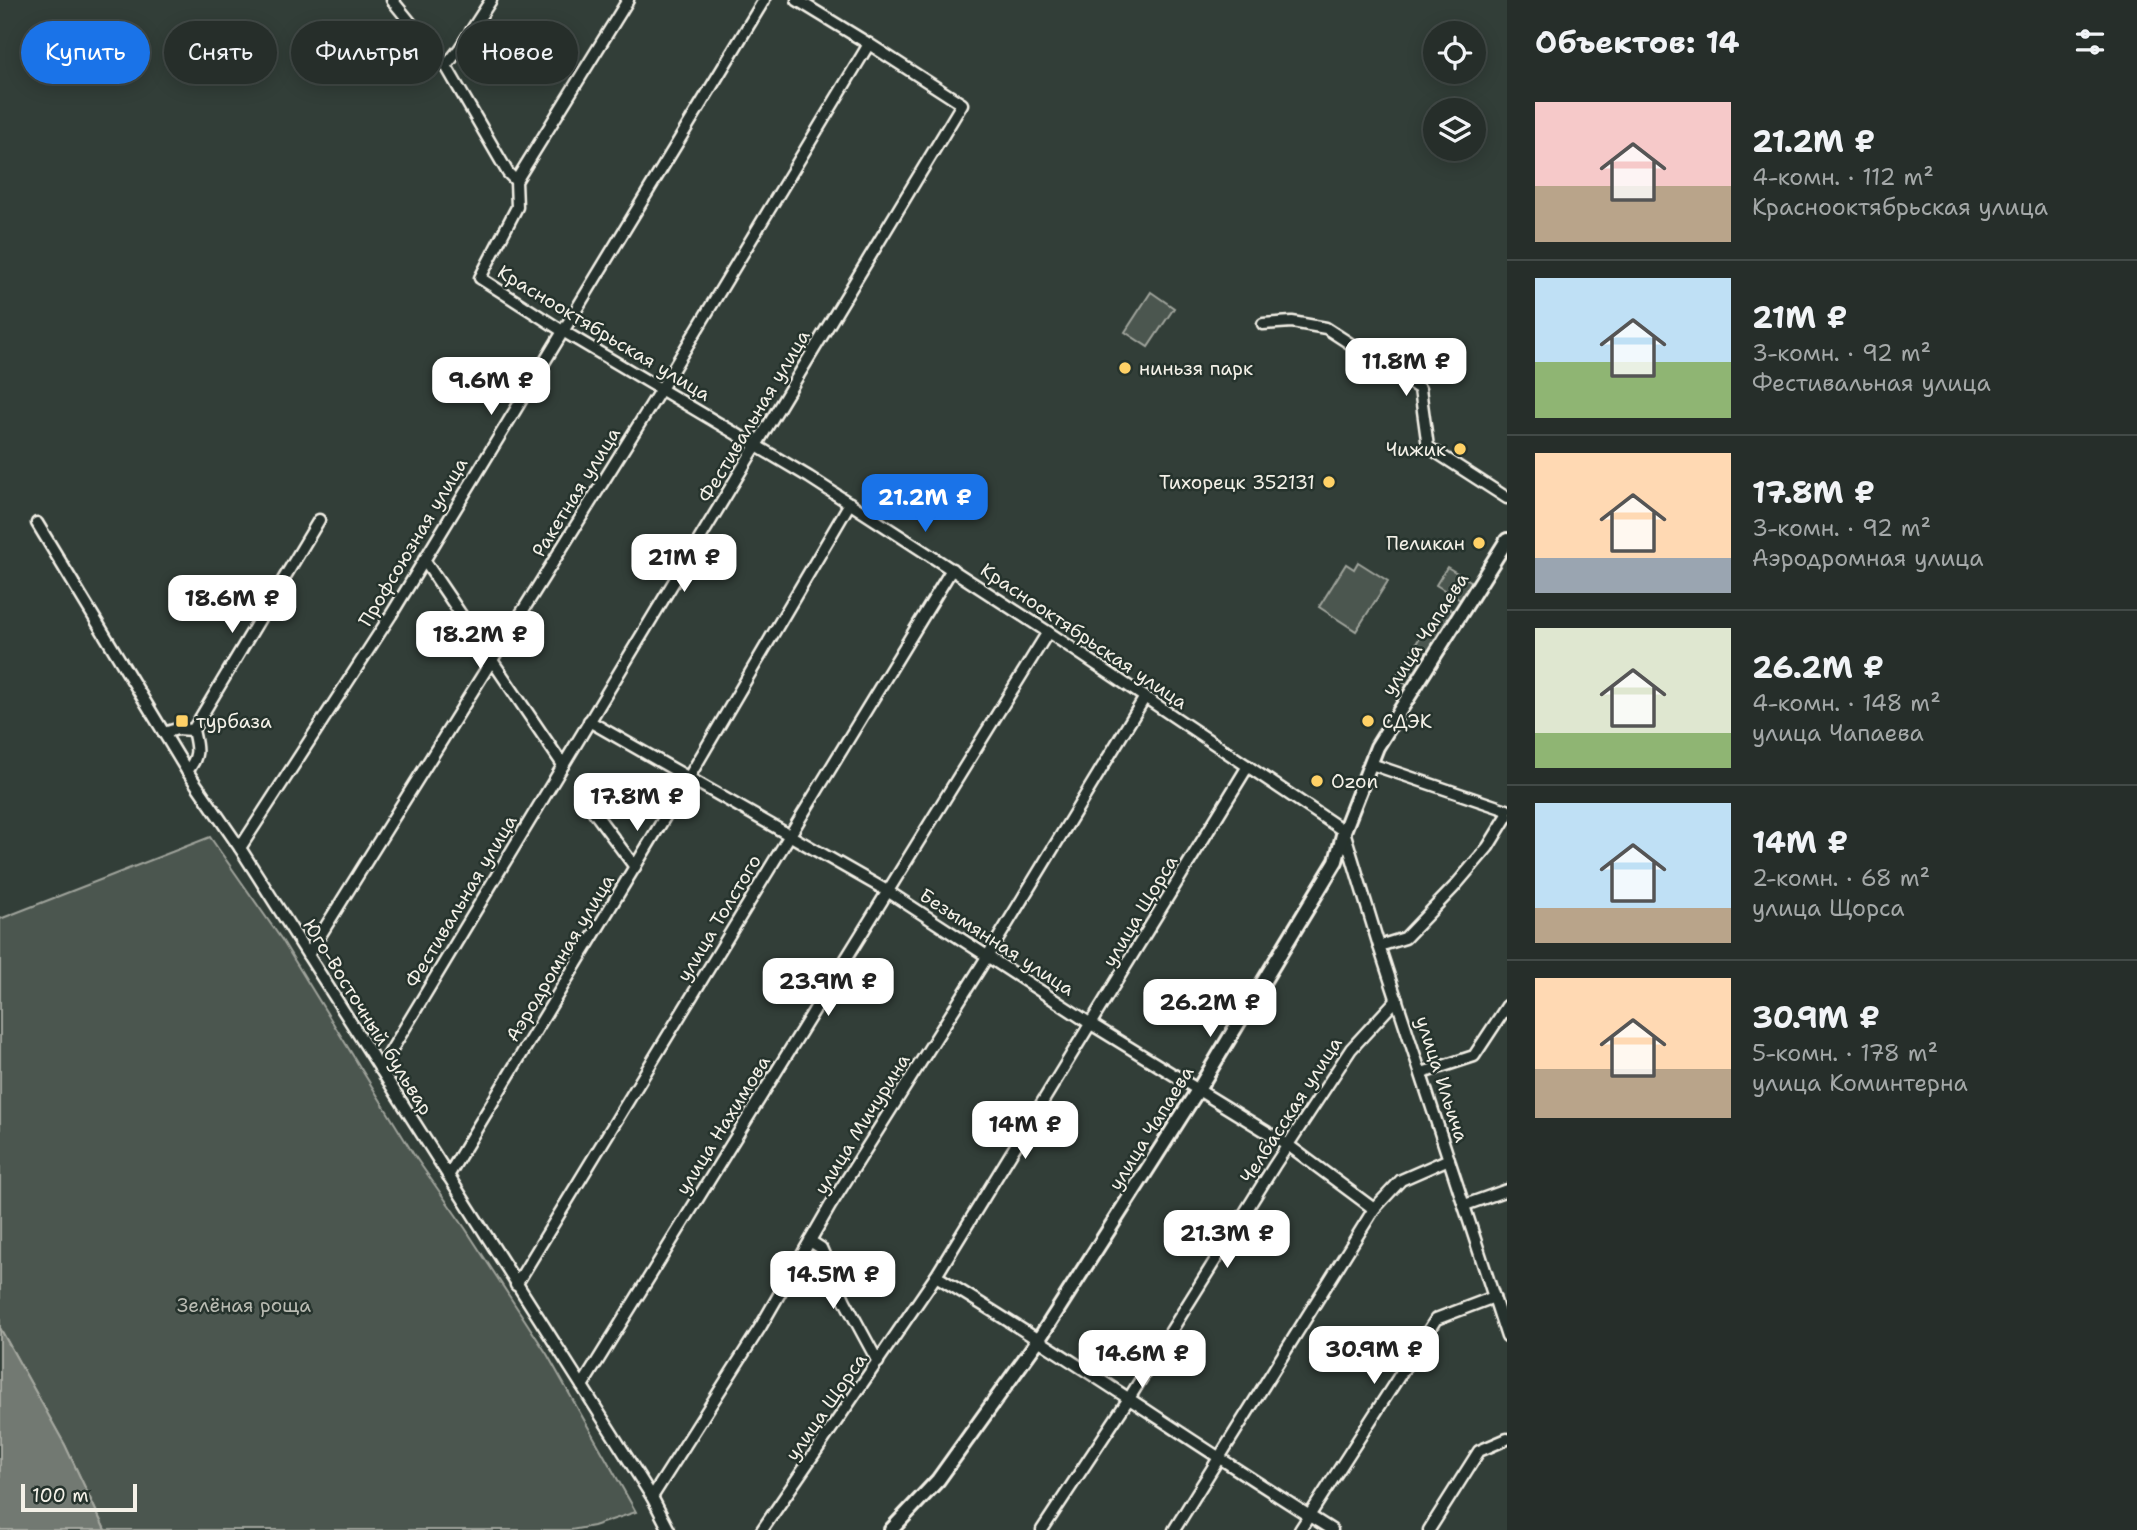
<!DOCTYPE html>
<html lang="ru">
<head>
<meta charset="utf-8">
<style>
  :root { --surface:#262e2a; --page:#323a36; --text:#f1f3f6; --muted:#a4a8a8; --line:#424a47; --accent:#1a73e8 }
  body { margin:0; font-family:"Shantell Sans",sans-serif; background:var(--page); color:var(--text); height:100vh; display:flex; flex-direction:column; font-size:26px; white-space:nowrap }
  * { box-sizing:border-box; margin:0 }
  p { font-size:23px; color:var(--muted) }
  .icon { flex:none; width:38px; height:38px; fill:none; stroke:currentColor; stroke-width:2; stroke-linecap:round; stroke-linejoin:round }
  .map { position:relative; flex:1; overflow:hidden }
  .panel { display:flex; flex-direction:column; background:var(--surface); width:630px }
  .panel>* { flex:none }
  .hud { position:absolute; left:21px; top:21px; width:665px; height:63px; display:flex; gap:14px }
  .controls { position:absolute; left:1423px; top:21px; display:grid; gap:14px }
  .controls a { display:grid; place-items:center; width:63px; height:63px; border-radius:50%; background:var(--surface); box-shadow:0 4px 18px #0003,0 0 0 2px var(--line); font-size:35px }
  .scale { position:absolute; left:21px; bottom:18px; width:116px; box-sizing:border-box; padding-left:7px; border:4px solid #f4f1e8; border-top:0; font-size:19px; line-height:24px; white-space:nowrap; color:#f4f1e8; -webkit-text-stroke:5px #26332d; paint-order:stroke }
  .price { position:absolute; translate:-50% -60px; padding:0 16px; border-radius:14px; background:#fff; color:#222; font-size:23px; line-height:46px; filter:drop-shadow(0 2px 4px #0008) }
  .price::after { content:''; position:absolute; left:50%; top:42px; width:21px; height:16px; margin-left:-10px; background:inherit; clip-path:polygon(0 0,100% 0,50% 100%) }
  .price.on { background:var(--accent); color:#fff }
  ul { padding:0; list-style:none }
  li { display:flex; align-items:center; gap:21px; height:175px; padding:0 28px }
  li+li { border-top:2px solid var(--line) }
  li span { display:grid; place-items:center; flex:none; width:196px; height:140px; border-radius:0px; color:#555 }
  li>.icon { margin-inline-start:auto }
  span .icon { width:84px; height:84px; fill:#fffc; stroke-width:1 }
  li b { font-size:30px }
  h2 { display:flex; justify-content:space-between; align-items:center; height:84px; padding:0 28px; font-size:30px }
  .chip { padding:0 24px; border-radius:32px; background:var(--surface); box-shadow:0 4px 18px #0003,0 0 0 2px var(--line); font-size:24px; line-height:63px }
  .chip.on { background:var(--accent); color:#fff }
  main { display:flex; flex:1; min-height:0 }
  .map>svg:first-child { display:block }
  .green { fill:#4c564f; stroke:#a0a49c; stroke-width:2 }
  .water { fill:#727972; stroke:#a6a9a1; stroke-width:2 }
  .lines { fill:none; stroke-linecap:round; stroke-linejoin:round }
  .minor-casing { stroke:#f4f1e8; stroke-width:15 }
  .major-casing { stroke:#f4f1e8; stroke-width:18 }
  .minor { stroke:#26332d; stroke-width:10 }
  .major { stroke:#26332d; stroke-width:12 }
  .poi-dot { fill:#ffd166; stroke:#26332d; stroke-width:2.5 }
  .labels { text-anchor:middle; dominant-baseline:central; stroke-width:5; stroke-linejoin:round; paint-order:stroke }
  .street-label { font-size:19px; fill:#f4f1e8; stroke:#26332d }
  .poi-label { font-size:19px; fill:#f4f1e8; stroke:#26332d; text-anchor:start }
  .park-label { font-size:19px; fill:#b9bbb2; stroke:#26332d }
</style>
</head>
<body>
<main>
<div class="map">
<svg width="1507" height="1530" viewBox="0 0 1507 1530">
  <rect width="100%" height="100%" fill="#323e38"/>
  <filter id="ink" filterUnits="userSpaceOnUse"><feTurbulence type="fractalNoise" baseFrequency=".0143" numOctaves="2"/><feDisplacementMap in="SourceGraphic" scale="14" xChannelSelector="R" yChannelSelector="G"/><feConvolveMatrix kernelMatrix="1 2 1 2 8 2 1 2 1" color-interpolation-filters="sRGB"/></filter>
  <g filter="url(#ink)">
    <!-- green -->
    <g class="green">
      <path d="M1151,292L1174,308L1148,347L1125,332Z"/>
      <path d="M1358,562L1388,581L1356,631L1319,607L1346,564L1354,569Z"/>
      <path d="M1447,567L1474,583L1462,601L1436,585Z"/>
      <path d="M1441,603L1454,612L1409,686L1395,678Z"/>
      <path d="M210,837L282,940L414,1155L465,1228L547,1354L636,1512L593,1526L571,1530H105L65,1445L0,1328V919Z"/>
    </g>
    <!-- water -->
    <path class="water" d="M0,1328L65,1445L105,1530H0Z"/>
    <g class="lines">
      <defs>
        <g id="minor">
          <path d="M392,0L446,66L508,173L516,181"/>
          <path d="M628,0L516,181L517,207L480,278L561,330L809,477L1048,632L1344,831L1379,946L1507,1337"/>
          <path d="M446,66L460,48L491,0"/>
          <path d="M1263,324L1292,322L1326,328L1420,389L1428,447L1507,498"/>
          <path d="M37,523L187,771L240,848L582,1386L652,1497L669,1530"/>
          <path d="M424,560L563,765"/>
          <path d="M589,721L889,892L1091,1024L1288,1145L1374,1209"/>
          <path d="M164,733L177,729L193,730"/>
          <path d="M1371,764L1507,810"/>
          <path d="M187,771C200,756 197,748 193,730L319,520"/>
          <path d="M591,808L635,867"/>
          <path d="M240,848L391,615L764,0"/>
          <path d="M1379,946L1405,938L1454,887L1488,847L1507,816"/>
          <path d="M308,955L661,389L869,44"/>
          <path d="M380,1069L962,104L869,44L797,0"/>
          <path d="M1422,1073L1474,1056L1507,1006"/>
          <path d="M448,1176L689,777L850,503"/>
          <path d="M1465,1205L1507,1190"/>
          <path d="M810,1241L821,1248L845,1301L878,1362"/>
          <path d="M936,1276C1070,1357 1199,1447 1332,1530"/>
          <path d="M516,1285L952,569"/>
          <path d="M582,1386L1048,632"/>
          <path d="M652,1497L761,1326L830,1206L987,957L1145,697"/>
          <path d="M762,1530L936,1276L1248,766"/>
          <path d="M1042,1530L1128,1400L1274,1166L1351,1049L1397,999"/>
          <path d="M1174,1530L1374,1209L1401,1180L1449,1159"/>
          <path d="M1300,1530L1436,1319L1494,1297"/>
          <path d="M1429,1530L1479,1451L1507,1439"/>
        </g>
        <path id="major" d="M891,1530L938,1480L1039,1339L1198,1090L1336,861L1344,831L1377,747L1507,540"/>
      </defs>
      <!-- minor casing -->
      <use href="#minor" class="minor-casing"/>
      <!-- major casing -->
      <use href="#major" class="major-casing"/>
      <!-- minor -->
      <use href="#minor" class="minor"/>
      <!-- major -->
      <use href="#major" class="major"/>
    </g>
  </g>
  <!-- markers -->
  <g class="poi-dot">
    <circle cx="1125" cy="368" r="7"/>
    <circle cx="1460" cy="449" r="7"/>
    <circle cx="1329" cy="482" r="7"/>
    <circle cx="1479" cy="543" r="7"/>
    <rect x="175" y="714" width="14" height="14" rx="3.5"/>
    <circle cx="1368" cy="721" r="7"/>
    <circle cx="1317" cy="781" r="7"/>
  </g>
  <g class="labels">
    <!-- street labels -->
    <g class="street-label">
      <text transform="translate(604 333) rotate(31)">Краснооктябрьская улица</text>
      <text transform="translate(754 416) rotate(-59)">Фестивальная улица</text>
      <text transform="translate(576 492) rotate(-58)">Ракетная улица</text>
      <text transform="translate(413 542) rotate(-59)">Профсоюзная улица</text>
      <text transform="translate(1425 634) rotate(-57)">улица Чапаева</text>
      <text transform="translate(1084 636) rotate(34)">Краснооктябрьская улица</text>
      <text transform="translate(461 901) rotate(-59)">Фестивальная улица</text>
      <text transform="translate(1140 911) rotate(-59)">улица Щорса</text>
      <text transform="translate(719 918) rotate(-59)">улица Толстого</text>
      <text transform="translate(997 942) rotate(33)">Безымянная улица</text>
      <text transform="translate(560 958) rotate(-59)">Аэродромная улица</text>
      <text transform="translate(368 1017) rotate(58)">Юго-Восточный бульвар</text>
      <text transform="translate(1442 1079) rotate(72)">улица Ильича</text>
      <text transform="translate(1291 1110) rotate(-57)">Челбасская улица</text>
      <text transform="translate(862 1124) rotate(-58)">улица Мичурина</text>
      <text transform="translate(723 1125) rotate(-58)">улица Нахимова</text>
      <text transform="translate(1151 1128) rotate(-58)">улица Чапаева</text>
      <text transform="translate(826 1407) rotate(-55)">улица Щорса</text>
    </g>
    <!-- poi labels -->
    <g class="poi-label">
      <text x="1139" y="368">ниньзя парк</text>
      <text x="1446" y="449" text-anchor="end">Чижик</text>
      <text x="1315" y="482" text-anchor="end">Тихорецк 352131</text>
      <text x="1465" y="543" text-anchor="end">Пеликан</text>
      <text x="196" y="721">турбаза</text>
      <text x="1382" y="721">СДЭК</text>
      <text x="1331" y="781">Ozon</text>
    </g>
    <!-- park labels -->
    <g class="park-label">
      <text x="244" y="1305">Зелёная роща</text>
    </g>
  </g>
</svg>
<div class="controls">
<a><svg class="icon" aria-label="locate" viewBox="0 0 24 24"><circle cx="12" cy="12" r="6"/><path d="M12 2v4M12 18v4M2 12h4M18 12h4"/></svg></a>
<a><svg class="icon" aria-label="layers" viewBox="0 0 24 24"><path d="M12 4l9 5-9 5-9-5zM3 14l9 5 9-5"/></svg></a>
</div>
<div class="scale">100 m</div>
<b class="price" style="left:1406px;top:398px">11.8M ₽</b>
<b class="price" style="left:491px;top:417px">9.6M ₽</b>
<b class="price on" style="left:925px;top:534px">21.2M ₽</b>
<b class="price" style="left:684px;top:594px">21M ₽</b>
<b class="price" style="left:232px;top:635px">18.6M ₽</b>
<b class="price" style="left:480px;top:671px">18.2M ₽</b>
<b class="price" style="left:637px;top:833px">17.8M ₽</b>
<b class="price" style="left:828px;top:1018px">23.9M ₽</b>
<b class="price" style="left:1210px;top:1039px">26.2M ₽</b>
<b class="price" style="left:1025px;top:1161px">14M ₽</b>
<b class="price" style="left:1227px;top:1270px">21.3M ₽</b>
<b class="price" style="left:833px;top:1311px">14.5M ₽</b>
<b class="price" style="left:1374px;top:1386px">30.9M ₽</b>
<b class="price" style="left:1142px;top:1390px">14.6M ₽</b>
<div class="hud">
<a class="chip on">Купить</a>
<a class="chip">Снять</a>
<a class="chip">Фильтры</a>
<a class="chip">Новое</a>
</div>
</div>
<section class="panel">
<h2>Объектов: 14<svg class="icon" aria-label="filters" viewBox="0 0 24 24"><path d="M4 7h16M4 17h16"/><circle cx="9" cy="7" r="2"/><circle cx="15" cy="17" r="2"/></svg></h2>
<ul>
<li><span style="background:linear-gradient(#f6c9c9 60%,#b9a48a 0)"><svg class="icon" aria-label="home" viewBox="0 0 24 24"><path d="M3 11l9-7 9 7M6 9v11h12V9"/></svg></span><div><b>21.2M ₽</b><p>4-комн. · 112 m²</p><p>Краснооктябрьская улица</p></div></li>
<li><span style="background:linear-gradient(#bfe0f5 60%,#8fb573 0)"><svg class="icon" aria-label="home" viewBox="0 0 24 24"><path d="M3 11l9-7 9 7M6 9v11h12V9"/></svg></span><div><b>21M ₽</b><p>3-комн. · 92 m²</p><p>Фестивальная улица</p></div></li>
<li><span style="background:linear-gradient(#ffd9b3 75%,#9aa5b1 0)"><svg class="icon" aria-label="home" viewBox="0 0 24 24"><path d="M3 11l9-7 9 7M6 9v11h12V9"/></svg></span><div><b>17.8M ₽</b><p>3-комн. · 92 m²</p><p>Аэродромная улица</p></div></li>
<li><span style="background:linear-gradient(#dfe7d0 75%,#8fb573 0)"><svg class="icon" aria-label="home" viewBox="0 0 24 24"><path d="M3 11l9-7 9 7M6 9v11h12V9"/></svg></span><div><b>26.2M ₽</b><p>4-комн. · 148 m²</p><p>улица Чапаева</p></div></li>
<li><span style="background:linear-gradient(#bfe0f5 75%,#b9a48a 0)"><svg class="icon" aria-label="home" viewBox="0 0 24 24"><path d="M3 11l9-7 9 7M6 9v11h12V9"/></svg></span><div><b>14M ₽</b><p>2-комн. · 68 m²</p><p>улица Щорса</p></div></li>
<li><span style="background:linear-gradient(#ffd9b3 65%,#b9a48a 0)"><svg class="icon" aria-label="home" viewBox="0 0 24 24"><path d="M3 11l9-7 9 7M6 9v11h12V9"/></svg></span><div><b>30.9M ₽</b><p>5-комн. · 178 m²</p><p>улица Коминтерна</p></div></li>
</ul>
</section>
</main>
</body>
</html>
